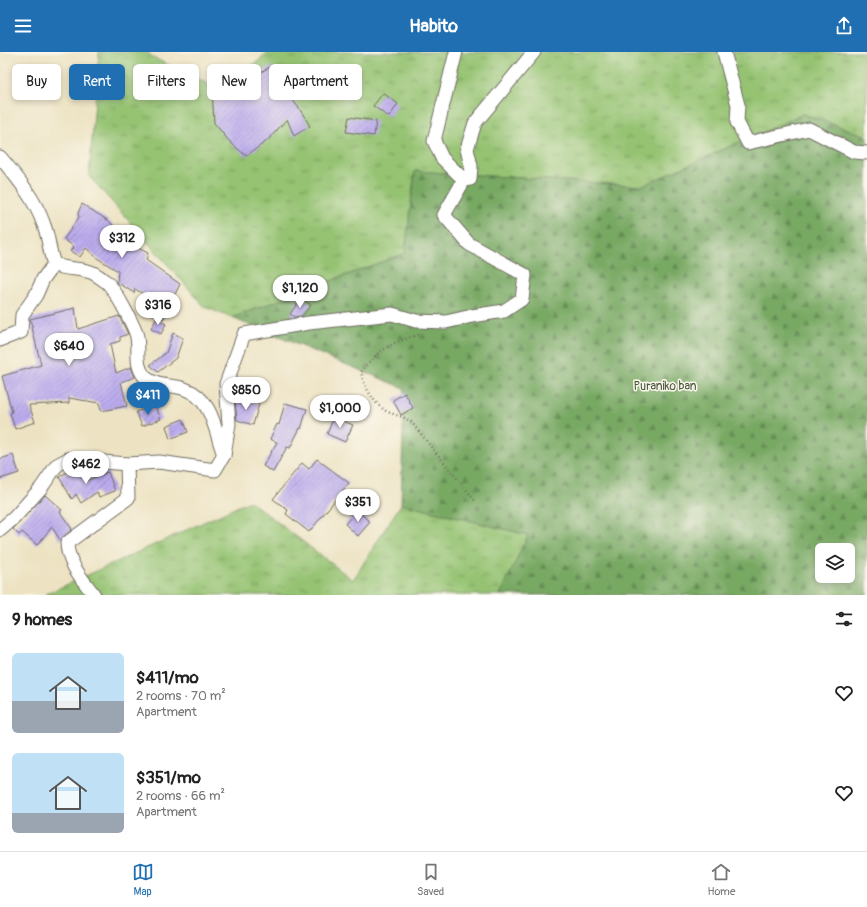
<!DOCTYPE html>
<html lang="en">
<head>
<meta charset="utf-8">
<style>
  :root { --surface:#fff; --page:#f6f6f6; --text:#222; --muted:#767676; --line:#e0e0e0; --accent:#1f6fb2 }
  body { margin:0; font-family:Pangolin,sans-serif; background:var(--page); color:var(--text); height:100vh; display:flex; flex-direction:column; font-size:15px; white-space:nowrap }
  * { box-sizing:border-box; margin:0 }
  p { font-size:13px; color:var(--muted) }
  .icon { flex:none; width:22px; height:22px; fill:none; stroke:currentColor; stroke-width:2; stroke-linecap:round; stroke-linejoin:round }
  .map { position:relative; height:543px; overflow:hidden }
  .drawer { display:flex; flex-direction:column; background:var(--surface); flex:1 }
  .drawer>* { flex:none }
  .hud { position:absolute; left:12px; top:12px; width:400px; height:36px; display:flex; gap:8px }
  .buttons { position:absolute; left:815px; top:491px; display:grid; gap:8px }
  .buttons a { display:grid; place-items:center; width:40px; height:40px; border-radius:6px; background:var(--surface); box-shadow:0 2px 6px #0003; font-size:20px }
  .price { position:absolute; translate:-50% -34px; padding:0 9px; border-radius:14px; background:#fff; color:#222; font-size:13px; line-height:26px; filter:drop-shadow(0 1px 2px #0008) }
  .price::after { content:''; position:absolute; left:50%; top:24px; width:12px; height:9px; margin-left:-6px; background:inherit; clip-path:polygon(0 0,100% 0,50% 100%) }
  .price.selected { background:var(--accent); color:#fff }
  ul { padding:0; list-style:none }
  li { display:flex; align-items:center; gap:12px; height:100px; padding:0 12px }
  li span { display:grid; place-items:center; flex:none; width:112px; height:80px; border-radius:6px; color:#555 }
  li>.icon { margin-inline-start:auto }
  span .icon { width:48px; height:48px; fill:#fffc; stroke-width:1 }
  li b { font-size:17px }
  h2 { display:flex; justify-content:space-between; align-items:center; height:48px; padding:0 12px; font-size:17px }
  .pill { padding:0 14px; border-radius:6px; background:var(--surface); box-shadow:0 2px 6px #0003; font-size:14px; line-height:36px }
  .pill.selected { background:var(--accent); color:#fff }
  header { display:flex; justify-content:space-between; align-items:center; height:52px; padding:0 12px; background:var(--accent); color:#fff; font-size:18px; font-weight:700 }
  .tabs { display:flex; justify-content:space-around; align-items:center; height:56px; border-top:1px solid var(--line); background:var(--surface); font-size:11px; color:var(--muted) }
  .tabs a { display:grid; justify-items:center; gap:2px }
  .tabs .selected { color:var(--accent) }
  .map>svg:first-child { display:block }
  .grass { fill:url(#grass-tufts); stroke:#60774e }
  .forest { fill:url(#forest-firs); stroke:#526a48; fill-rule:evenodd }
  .building { fill:url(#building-hatch) }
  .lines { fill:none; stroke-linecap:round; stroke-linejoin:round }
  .minor-casing { stroke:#6f6b60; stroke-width:15 }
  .path { stroke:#6f6b60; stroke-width:2.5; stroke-dasharray:1 3; stroke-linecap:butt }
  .minor { stroke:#fff; stroke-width:13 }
  .labels { text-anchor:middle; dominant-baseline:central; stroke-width:3; stroke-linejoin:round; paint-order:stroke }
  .park-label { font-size:12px; fill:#4b5940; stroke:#fbf7ec }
</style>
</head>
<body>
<header><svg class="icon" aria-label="menu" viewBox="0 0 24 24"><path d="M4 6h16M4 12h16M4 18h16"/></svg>Habito<svg class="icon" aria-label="share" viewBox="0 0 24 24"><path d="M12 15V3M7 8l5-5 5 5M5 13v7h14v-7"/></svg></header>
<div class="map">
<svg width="867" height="543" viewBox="0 0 867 543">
  <defs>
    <pattern id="grass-tufts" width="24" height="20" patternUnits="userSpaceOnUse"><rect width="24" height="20" fill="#95c372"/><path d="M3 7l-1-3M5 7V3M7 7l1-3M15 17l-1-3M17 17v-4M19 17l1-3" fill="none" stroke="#7a9f5e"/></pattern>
    <pattern id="forest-firs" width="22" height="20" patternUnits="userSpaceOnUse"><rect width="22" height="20" fill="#78a964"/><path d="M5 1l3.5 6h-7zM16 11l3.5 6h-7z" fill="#638a53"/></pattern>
    <pattern id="building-hatch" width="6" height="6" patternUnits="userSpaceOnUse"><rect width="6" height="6" fill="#bcacee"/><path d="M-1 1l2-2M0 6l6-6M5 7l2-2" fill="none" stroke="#998cc1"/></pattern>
  </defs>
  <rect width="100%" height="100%" fill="#fbf7ec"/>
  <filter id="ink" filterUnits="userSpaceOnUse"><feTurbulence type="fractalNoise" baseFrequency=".025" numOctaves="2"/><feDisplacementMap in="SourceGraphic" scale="8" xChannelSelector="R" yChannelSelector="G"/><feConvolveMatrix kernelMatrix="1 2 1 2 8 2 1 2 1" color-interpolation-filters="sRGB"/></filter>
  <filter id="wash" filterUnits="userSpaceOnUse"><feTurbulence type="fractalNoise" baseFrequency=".012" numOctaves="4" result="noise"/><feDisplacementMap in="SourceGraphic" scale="16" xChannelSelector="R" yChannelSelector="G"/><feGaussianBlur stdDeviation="0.9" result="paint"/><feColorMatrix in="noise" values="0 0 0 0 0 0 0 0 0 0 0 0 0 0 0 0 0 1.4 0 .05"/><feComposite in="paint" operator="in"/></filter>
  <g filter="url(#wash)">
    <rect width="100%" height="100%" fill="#ede3c3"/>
    <!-- grass -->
    <g class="grass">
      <path d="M99,0H147L154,6L214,35C228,27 259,13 267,0H867V84L803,62L642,134L415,119L405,201L232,266L205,255L89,124Z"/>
      <path d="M250,449L353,528L401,452L529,483L500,543H44Z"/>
    </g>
    <!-- forest -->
    <path class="forest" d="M803,62L867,84V543H500L528,483L401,452L404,336L232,266L405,201L415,119L641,134ZM822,498H848V524H822Z"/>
    <g id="blocks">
      <!-- building -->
      <g class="building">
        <path d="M272,14L273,24L299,56L310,74L294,84L287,67L268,88L246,104L230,90L214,71L212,38L227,31L229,37Z"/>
        <path d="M383,41L398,52L389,65L373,54Z"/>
        <path d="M349,65L376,69L374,84L346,80Z"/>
        <path d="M82,152L109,169L134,194L148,201L146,208L180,232L163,267L151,261L155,249L135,237L134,241L117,230L118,219L97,206L86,196L80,205L70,199L74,195L64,187L79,165L78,161Z"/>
        <path d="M301,246L311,253L302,264L294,265L290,262Z"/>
        <path d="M75,256L78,277L119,264L128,282L120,285V289L110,292L116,321L131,315L135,325L121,330L127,354L101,359L99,351L69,346V351L29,353L35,370L15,377L10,361L12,360L2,324L41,313L30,267Z"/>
        <path d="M156,267L166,272L161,282L151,277Z"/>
        <path d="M173,281L183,286L176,306L158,320L150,313L166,301Z"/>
        <path d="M405,341L413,356L401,363L393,348Z"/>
        <path d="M237,345L259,352L253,373L237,368L235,350Z"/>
        <path d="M285,351L307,357L301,377L300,376L290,396L287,395L273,420L263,414L277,390L270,387L277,372L279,373Z"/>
        <path d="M155,353L161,367L142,374L136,360Z"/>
        <path d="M334,365L353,373L345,390L327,382Z"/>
        <path d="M183,367L188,380L170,387L166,374Z"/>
        <path d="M13,403L19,421L0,427V407Z"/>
        <path d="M317,407L349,431L309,480L286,462L288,458L273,447L302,411L309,417Z"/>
        <path d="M74,416H78L86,429L108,420L115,439L99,445L97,440L81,451L76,442L72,447L59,425Z"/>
        <path d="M45,443L62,458L60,460L72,477L60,488L52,475L37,493L22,480L19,483L13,477Z"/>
        <path d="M357,458L370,470L358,484L345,472Z"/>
      </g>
    </g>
  </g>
  <g filter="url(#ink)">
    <use href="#blocks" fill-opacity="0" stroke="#6f6b60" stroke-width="1"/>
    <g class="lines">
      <defs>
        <g id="minor">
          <path d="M724,0L738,53L737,70L748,91L809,77L854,100L867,101"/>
          <path d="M0,105C17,125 35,147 44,173C49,186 49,199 54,212C69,219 73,215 87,219C93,220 100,225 105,229C114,234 132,271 136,281C141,296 133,312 145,325C157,336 172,332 185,337C213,347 215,380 224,403"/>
          <path d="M464,128L470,127L471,114L467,97L475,71L534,0"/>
          <path d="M0,288L21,280L22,263L36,243L43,227L54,212"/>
          <path d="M0,478L14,466L41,436L57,413L68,407L127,412L159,410L215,418L224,403L229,372L226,332L244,282L309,271L392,262L416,269L446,270L472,264L504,259L522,247L525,223L469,192L444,163L464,128L442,106L434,89L456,0"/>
          <path d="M94,543C83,528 67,510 67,491L128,446L127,412"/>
        </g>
      </defs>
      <!-- minor casing -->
      <use href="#minor" class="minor-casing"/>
      <!-- path -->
      <path class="path" d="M418,283C393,290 377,298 361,320C364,334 373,351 386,359C396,364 403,363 412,371L476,450"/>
      <!-- minor -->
      <use href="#minor" class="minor"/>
    </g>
  </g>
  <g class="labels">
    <!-- park labels -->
    <g class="park-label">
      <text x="665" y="334">Puraniko ban</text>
    </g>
  </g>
</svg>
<div class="buttons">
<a><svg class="icon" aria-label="layers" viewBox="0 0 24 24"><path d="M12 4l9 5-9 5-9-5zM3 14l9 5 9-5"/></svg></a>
</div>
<b class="price" style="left:122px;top:207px">$312</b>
<b class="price" style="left:300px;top:257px">$1,120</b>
<b class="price" style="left:158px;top:274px">$316</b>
<b class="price" style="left:69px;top:315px">$640</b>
<b class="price" style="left:246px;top:359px">$850</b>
<b class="price selected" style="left:148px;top:364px">$411</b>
<b class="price" style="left:340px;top:377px">$1,000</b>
<b class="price" style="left:86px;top:433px">$462</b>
<b class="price" style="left:358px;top:471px">$351</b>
<div class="hud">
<a class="pill">Buy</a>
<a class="pill selected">Rent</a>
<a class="pill">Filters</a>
<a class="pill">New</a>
<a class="pill">Apartment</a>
</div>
</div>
<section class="drawer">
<h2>9 homes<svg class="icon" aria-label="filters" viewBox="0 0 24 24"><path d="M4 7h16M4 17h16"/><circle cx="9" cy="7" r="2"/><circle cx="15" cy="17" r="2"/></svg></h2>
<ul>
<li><span style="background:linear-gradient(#bfe0f5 60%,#9aa5b1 0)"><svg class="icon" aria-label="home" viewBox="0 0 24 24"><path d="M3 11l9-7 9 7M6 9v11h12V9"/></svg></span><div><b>$411/mo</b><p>2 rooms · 70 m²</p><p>Apartment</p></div><svg class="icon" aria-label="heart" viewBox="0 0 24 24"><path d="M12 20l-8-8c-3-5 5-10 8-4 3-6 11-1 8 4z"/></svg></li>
<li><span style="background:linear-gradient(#bfe0f5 75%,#9aa5b1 0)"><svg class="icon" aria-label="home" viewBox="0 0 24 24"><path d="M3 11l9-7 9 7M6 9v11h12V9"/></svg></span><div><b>$351/mo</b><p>2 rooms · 66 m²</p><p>Apartment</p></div><svg class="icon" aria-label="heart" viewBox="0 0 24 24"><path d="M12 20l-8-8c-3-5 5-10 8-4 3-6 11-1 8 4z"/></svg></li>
</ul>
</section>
<nav class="tabs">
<a class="selected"><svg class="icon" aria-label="map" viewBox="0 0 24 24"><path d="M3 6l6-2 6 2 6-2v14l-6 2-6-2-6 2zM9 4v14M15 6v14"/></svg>Map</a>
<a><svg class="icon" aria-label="saved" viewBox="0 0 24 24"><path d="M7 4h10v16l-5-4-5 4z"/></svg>Saved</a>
<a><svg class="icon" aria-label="home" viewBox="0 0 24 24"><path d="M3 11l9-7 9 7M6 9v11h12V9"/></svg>Home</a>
</nav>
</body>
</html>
